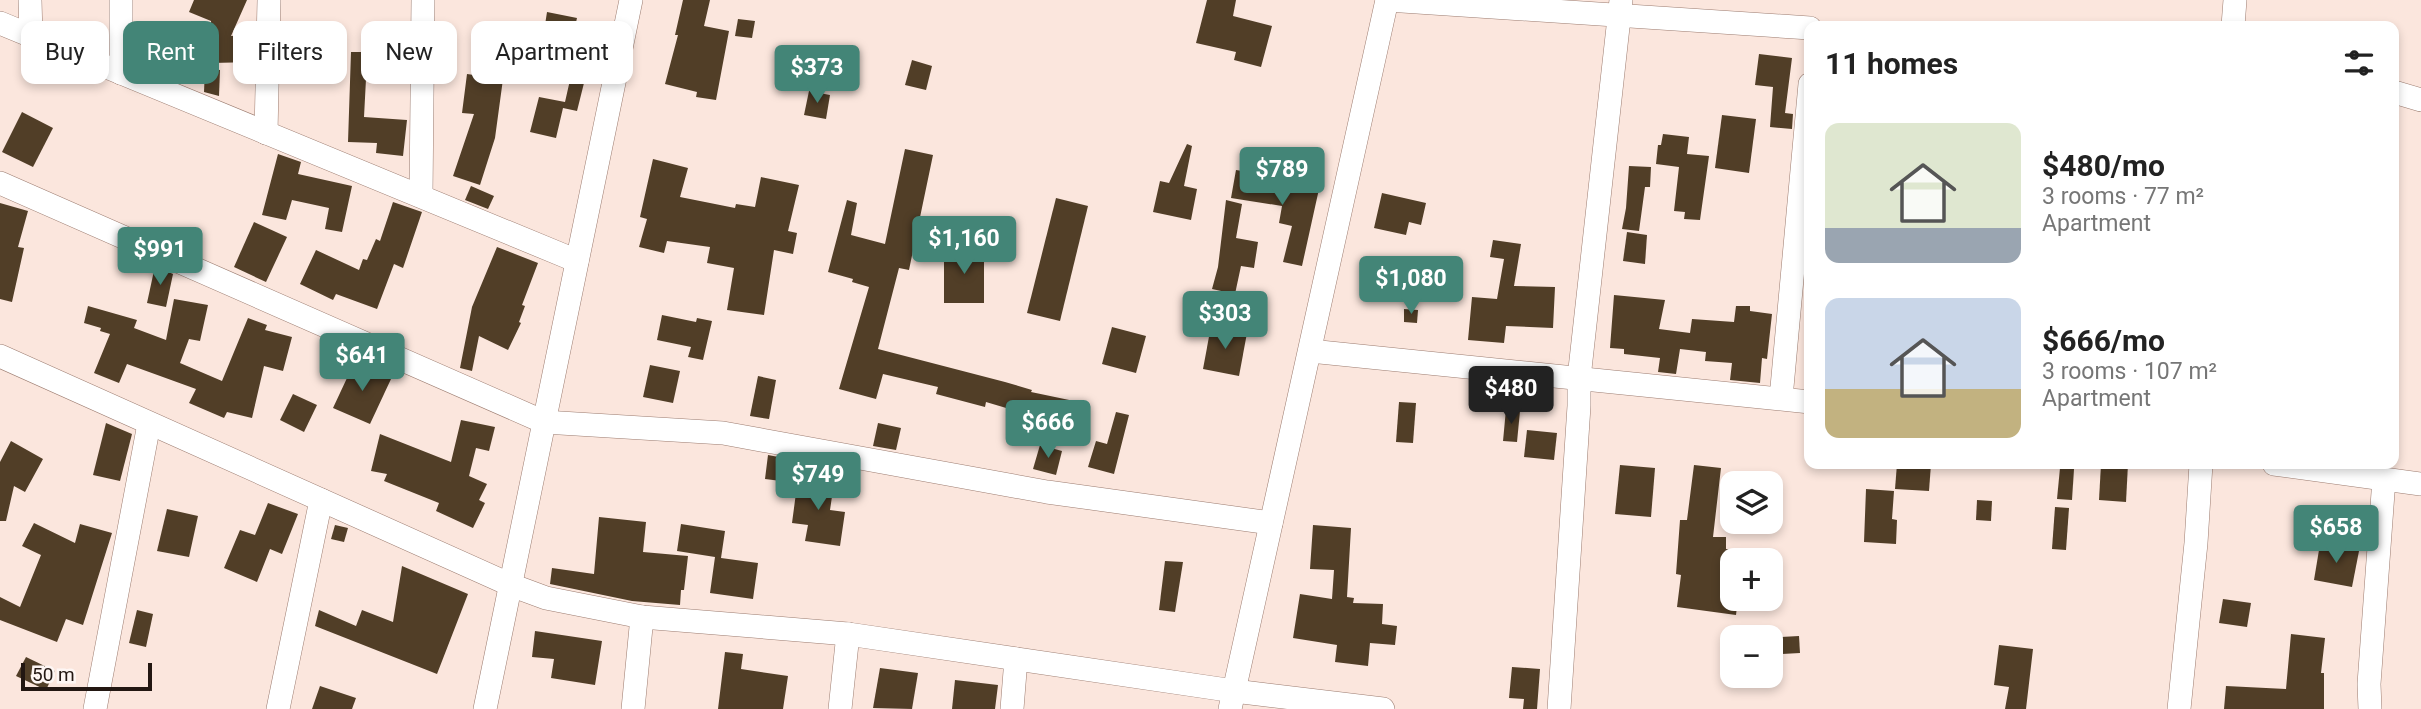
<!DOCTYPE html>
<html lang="en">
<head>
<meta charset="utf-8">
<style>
  :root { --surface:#fff; --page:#f6f6f6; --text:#222; --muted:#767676; --accent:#438577 }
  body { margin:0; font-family:Roboto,sans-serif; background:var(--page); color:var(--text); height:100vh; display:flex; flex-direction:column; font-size:26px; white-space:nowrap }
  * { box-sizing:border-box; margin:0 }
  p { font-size:23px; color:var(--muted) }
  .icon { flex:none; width:38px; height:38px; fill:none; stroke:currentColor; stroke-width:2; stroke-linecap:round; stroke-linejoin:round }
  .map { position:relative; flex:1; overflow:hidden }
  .drawer { position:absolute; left:1804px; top:21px; width:595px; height:448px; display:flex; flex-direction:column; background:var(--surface); border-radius:14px; box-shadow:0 4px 10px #0003 }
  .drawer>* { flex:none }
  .guide { position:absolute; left:21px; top:21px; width:665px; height:63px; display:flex; gap:14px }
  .tools { position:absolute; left:1720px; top:471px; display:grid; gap:14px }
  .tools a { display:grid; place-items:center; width:63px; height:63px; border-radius:14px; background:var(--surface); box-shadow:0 4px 10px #0003; font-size:35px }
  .scale { position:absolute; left:21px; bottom:18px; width:131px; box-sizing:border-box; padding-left:7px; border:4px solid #231712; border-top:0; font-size:19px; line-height:24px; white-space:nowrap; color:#231712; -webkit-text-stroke:5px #fef6f4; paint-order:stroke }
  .price { position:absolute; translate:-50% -60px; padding:0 16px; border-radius:7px; background:var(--accent); color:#fff; font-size:23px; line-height:46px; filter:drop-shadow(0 2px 4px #0008) }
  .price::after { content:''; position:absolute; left:50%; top:42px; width:21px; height:16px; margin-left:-10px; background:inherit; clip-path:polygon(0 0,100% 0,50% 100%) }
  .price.active { background:#222; color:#fff }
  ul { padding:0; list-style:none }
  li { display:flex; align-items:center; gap:21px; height:175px; padding:0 21px }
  li span { display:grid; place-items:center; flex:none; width:196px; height:140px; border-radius:14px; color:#555 }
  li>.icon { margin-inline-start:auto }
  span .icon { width:84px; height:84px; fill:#fffc; stroke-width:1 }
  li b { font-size:30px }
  h2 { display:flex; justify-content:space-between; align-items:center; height:84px; padding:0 21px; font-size:30px }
  .tag { padding:0 24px; border-radius:14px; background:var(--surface); box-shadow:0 4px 10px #0003; font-size:24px; line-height:63px }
  .tag.active { background:var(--accent); color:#fff }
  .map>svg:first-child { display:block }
  .building { fill:#513e27 }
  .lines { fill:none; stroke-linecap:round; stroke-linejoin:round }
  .minor-casing { stroke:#9c7c70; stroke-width:24 }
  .minor { stroke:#fff; stroke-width:23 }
</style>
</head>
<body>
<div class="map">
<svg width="2421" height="709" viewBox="0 0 2421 709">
  <rect width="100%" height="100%" fill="#fbe6dd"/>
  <!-- building -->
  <g class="building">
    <path d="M194,0H247L231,36L254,35V62L212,63L211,21L189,12Z"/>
    <path d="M683,0H710L704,26L729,31L716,100L696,97L697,92L665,84L678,35H675Z"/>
    <path d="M1207,0H1236L1233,16L1272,26L1261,67L1234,60L1236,52L1196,43Z"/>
    <path d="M547,12L577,18L574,31L545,25Z"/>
    <path d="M738,19L755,21L752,38L735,36Z"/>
    <path d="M371,39L401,40L400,80L366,79L364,117L407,120L403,156L376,153L377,143L348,142L351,52H370Z"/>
    <path d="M1759,54L1792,58L1785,113L1793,114L1792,129L1770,127L1773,87L1755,85Z"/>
    <path d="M912,60L932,66L926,90L905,85Z"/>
    <path d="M205,68L220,70L219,96L204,92Z"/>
    <path d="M467,74L503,79L495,138L480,185L453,176L474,114L462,113Z"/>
    <path d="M570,80L584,83L577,111L563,108L556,138L530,132L539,97L565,102Z"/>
    <path d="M809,91L830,95L826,119L804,115Z"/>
    <path d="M22,112L53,128L33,167L2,152Z"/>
    <path d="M1722,115L1756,119L1749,173L1715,168Z"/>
    <path d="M1663,134L1689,137L1687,154L1709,156L1700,220L1684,219L1685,212L1674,211L1679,167L1656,164L1658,145H1661Z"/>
    <path d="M1187,144L1192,146L1184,186L1197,189L1191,220L1153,212L1160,181L1169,183Z"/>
    <path d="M905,149L933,155L909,270L899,268L878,349L1005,382L1032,390L1031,392L1074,401L1069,424L1029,419L1030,415L986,402L985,407L936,394L938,387L883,374L876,399L839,389L869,287L852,282L853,279L828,272L847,200L857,203L851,235L885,244Z"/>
    <path d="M278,154L301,162L298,174L352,186L342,232L325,229L329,208L292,200L286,220L262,215Z"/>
    <path d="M653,159L688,168L680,197L735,208L736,204L755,207L761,177L799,185L788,231L797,233L793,254L774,250L764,315L727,310L734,268L707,263L710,247L667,241L664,253L639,247L647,219L640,217Z"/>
    <path d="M1629,166L1651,167L1650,187H1645L1639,231L1622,229L1626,208Z"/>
    <path d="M1236,170L1273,176L1272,180L1319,189L1302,266L1283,262L1292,226L1279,223L1282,206L1231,198Z"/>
    <path d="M471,186L494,196L488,209L465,200Z"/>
    <path d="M1382,193L1426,203L1421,225L1409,222L1406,235L1374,228Z"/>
    <path d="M1056,198L1088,206L1060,321L1027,313Z"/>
    <path d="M1226,200L1242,204L1236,238L1258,242L1254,268L1241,266L1235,294L1212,289L1218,267Z"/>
    <path d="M393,202L422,212L403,268L394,264L377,309L336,294L333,300L300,284L316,250L359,270L363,259L367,260L376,239L380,241Z"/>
    <path d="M0,203L28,211L18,247L24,248L12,302L0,299Z"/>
    <path d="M254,222L287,237L266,282L234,267Z"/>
    <path d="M1627,232L1647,235L1645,264L1623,261Z"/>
    <path d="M1493,240L1521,244L1514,286L1555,287L1553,328L1506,326L1504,343L1468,340L1472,297L1497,299L1504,259L1490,257Z"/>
    <path d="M497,247L538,263L522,305L525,306L519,322L521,323L508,350L479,336L472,371L460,368L472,307Z"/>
    <rect x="944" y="249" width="40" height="54"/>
    <path d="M155,266L173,274L166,307L147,303Z"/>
    <path d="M1614,295L1665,300L1659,329L1690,333L1692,319L1734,322L1736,306H1750V311L1772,314L1767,359L1762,358L1760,383L1730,380L1732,363L1705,361L1706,352L1680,349L1676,374L1658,372L1660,358L1624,354V349L1610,348Z"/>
    <path d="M174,299L208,305L200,341L189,339L180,363L222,381L248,318L267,325L265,330L292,337L283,371L264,366L252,418L227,412L224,418L189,403L196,389L127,364L119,383L94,373L110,334L100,331L101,328L84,323L88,306L137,320L134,328L166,340Z"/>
    <path d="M1255,308L1265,312L1267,321L1260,328L1247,330L1248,314Z"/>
    <path d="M1404,309L1418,310L1417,323L1404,322Z"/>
    <path d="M662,315L696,322L697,318L712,321L703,360L688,357L691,347L657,340Z"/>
    <path d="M1211,326L1247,333L1239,376L1203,369Z"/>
    <path d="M1112,327L1146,336L1136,373L1102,364Z"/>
    <path d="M354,363L391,379L370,424L333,408Z"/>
    <path d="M650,365L680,371L673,403L643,397Z"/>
    <path d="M758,376L776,380L769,419L750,416Z"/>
    <path d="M293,394L317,405L304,432L280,420Z"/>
    <path d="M1399,402L1416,403L1413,443L1396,442Z"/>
    <path d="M1506,409L1520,411L1517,442L1503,441Z"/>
    <path d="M1116,412L1129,415L1114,474L1088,467L1096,441L1107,444Z"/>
    <path d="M461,420L495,427L489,451L476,448L469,476L487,484L479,500L485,503L473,528L436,511L439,503L384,481L387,474L371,471L380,434L451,462Z"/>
    <path d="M106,423L132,434L120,481L93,475Z"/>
    <path d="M878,423L901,428L896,450L873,446Z"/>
    <path d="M1527,430L1557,433L1554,460L1524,457Z"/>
    <path d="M11,441L43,459L25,492L14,486L6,521H0V462Z"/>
    <path d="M1040,445L1062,451L1056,475L1033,469Z"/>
    <path d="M768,455L784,458L781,481L765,479Z"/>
    <path d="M1897,464H1931L1929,491L1895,489Z"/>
    <path d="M2101,464H2128L2126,502L2099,500Z"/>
    <path d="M1620,465L1655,468L1651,517L1615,514Z"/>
    <path d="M1694,465L1721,468L1713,537H1726V549L1732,550V598H1738L1736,615L1677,607L1681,575L1676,574L1680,520H1687Z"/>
    <path d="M2060,468L2074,469L2072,500L2057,499Z"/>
    <path d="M798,478L834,483L830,510L845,512L840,546L805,541L808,525L792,523Z"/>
    <path d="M1866,489L1894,491L1892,519L1897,520L1896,544L1864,542Z"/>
    <path d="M1977,500L1992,501L1991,521L1976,520Z"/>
    <path d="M268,503L298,514L282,554L270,549L257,582L224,568L240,530L255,535Z"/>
    <path d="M2055,507L2069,508L2066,550L2052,549Z"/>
    <path d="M167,509L198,516L189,557L157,551Z"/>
    <path d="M599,517L646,522L643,552L688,556L684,590H681L680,605L632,601L550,584L552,568L594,574Z"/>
    <path d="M34,523L75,543L80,524L112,533L83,625L66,619L57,642L0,620V597L20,607L41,555L22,546Z"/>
    <path d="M681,524L725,531L721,558L758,563L753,599L710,593L715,557L677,551Z"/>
    <path d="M335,525L348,528L344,542L331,539Z"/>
    <path d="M1313,525L1351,528L1347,597L1354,598L1353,603L1383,604L1382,624L1397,626L1395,645L1370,643L1368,666L1335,662L1337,645L1293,638L1300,594L1332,599L1334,570L1310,569Z"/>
    <path d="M2320,544L2359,551L2352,587L2314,580Z"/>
    <path d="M1165,561L1183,562L1175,612L1159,610Z"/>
    <path d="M402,566L468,594L437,674L315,626L319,610L356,626L362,610L393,622Z"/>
    <path d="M2223,599L2251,603L2247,627L2219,623Z"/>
    <path d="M137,610L153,614L146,647L129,643Z"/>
    <path d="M535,631L602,641L595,685L551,678L554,659L532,657Z"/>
    <path d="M2291,634L2325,638L2321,673H2324V709H2224L2226,686L2286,689Z"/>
    <path d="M1799,636L1800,653L1782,654L1781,637Z"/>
    <path d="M1999,645L2033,649L2026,709H2005L2009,687L1994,685Z"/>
    <path d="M725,652L743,654L741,669L788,676L783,709H718Z"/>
    <path d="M26,657L55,671L46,690L16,676Z"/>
    <path d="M1512,667L1540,669L1537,709H1523L1524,699L1509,698Z"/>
    <path d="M880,668L918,673L912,709L873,708Z"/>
    <path d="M955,680L998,685L995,709H952Z"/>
    <path d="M320,686L356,698L352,709H312Z"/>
  </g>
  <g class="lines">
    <defs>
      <g id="minor">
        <path d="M30,0L31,36"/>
        <path d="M1387,0L1810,28"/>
        <path d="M0,23L577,261"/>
        <path d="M2233,26L2235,0"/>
        <path d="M121,73V0"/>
        <path d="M2394,92L2421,100"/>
        <path d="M266,133L269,0"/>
        <path d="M0,183L544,422L723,433L1047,492L1271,523"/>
        <path d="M421,196L423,0"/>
        <path d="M1310,351L1810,402"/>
        <path d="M0,356L511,585L546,598L642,617L848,634L1234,691L1383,709"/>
        <path d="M1781,398L1810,84"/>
        <path d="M2274,464L2421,484"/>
        <path d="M95,709L149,424"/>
        <path d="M278,709L321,500"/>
        <path d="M485,709L631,0"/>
        <path d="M633,709L642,617"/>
        <path d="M840,709L848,634"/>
        <path d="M1012,709L1016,659"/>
        <path d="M1230,709L1387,0"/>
        <path d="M1559,709L1579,406V378L1621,0"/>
        <path d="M2179,709L2196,543L2201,464"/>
        <path d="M2370,709L2369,684L2384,479"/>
      </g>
    </defs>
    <!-- minor casing -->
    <use href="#minor" class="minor-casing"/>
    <!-- minor -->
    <use href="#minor" class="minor"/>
  </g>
</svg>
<div class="tools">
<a><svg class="icon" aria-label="layers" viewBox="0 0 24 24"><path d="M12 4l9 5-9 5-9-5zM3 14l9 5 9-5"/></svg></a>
<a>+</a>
<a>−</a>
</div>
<div class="scale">50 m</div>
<b class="price" style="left:817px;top:105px">$373</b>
<b class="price" style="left:1282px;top:207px">$789</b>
<b class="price" style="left:964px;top:276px">$1,160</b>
<b class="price" style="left:160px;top:287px">$991</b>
<b class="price" style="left:1411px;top:316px">$1,080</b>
<b class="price" style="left:1225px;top:351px">$303</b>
<b class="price" style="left:362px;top:393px">$641</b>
<b class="price active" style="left:1511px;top:426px">$480</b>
<b class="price" style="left:1048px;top:460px">$666</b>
<b class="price" style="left:818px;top:512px">$749</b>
<b class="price" style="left:2336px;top:565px">$658</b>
<div class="guide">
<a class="tag">Buy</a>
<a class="tag active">Rent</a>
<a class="tag">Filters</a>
<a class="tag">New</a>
<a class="tag">Apartment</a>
</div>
<section class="drawer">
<h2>11 homes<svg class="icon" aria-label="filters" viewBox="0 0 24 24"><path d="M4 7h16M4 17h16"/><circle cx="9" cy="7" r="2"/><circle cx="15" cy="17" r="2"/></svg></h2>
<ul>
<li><span style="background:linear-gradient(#dfe7d0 75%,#9aa5b1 0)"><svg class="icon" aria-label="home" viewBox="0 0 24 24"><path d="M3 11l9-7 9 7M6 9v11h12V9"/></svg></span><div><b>$480/mo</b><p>3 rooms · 77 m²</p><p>Apartment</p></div></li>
<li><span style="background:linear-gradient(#c9d6e8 65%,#c2b280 0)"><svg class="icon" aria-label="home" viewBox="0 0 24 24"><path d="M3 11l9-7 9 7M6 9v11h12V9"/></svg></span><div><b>$666/mo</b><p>3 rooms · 107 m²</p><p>Apartment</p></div></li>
</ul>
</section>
</div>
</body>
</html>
